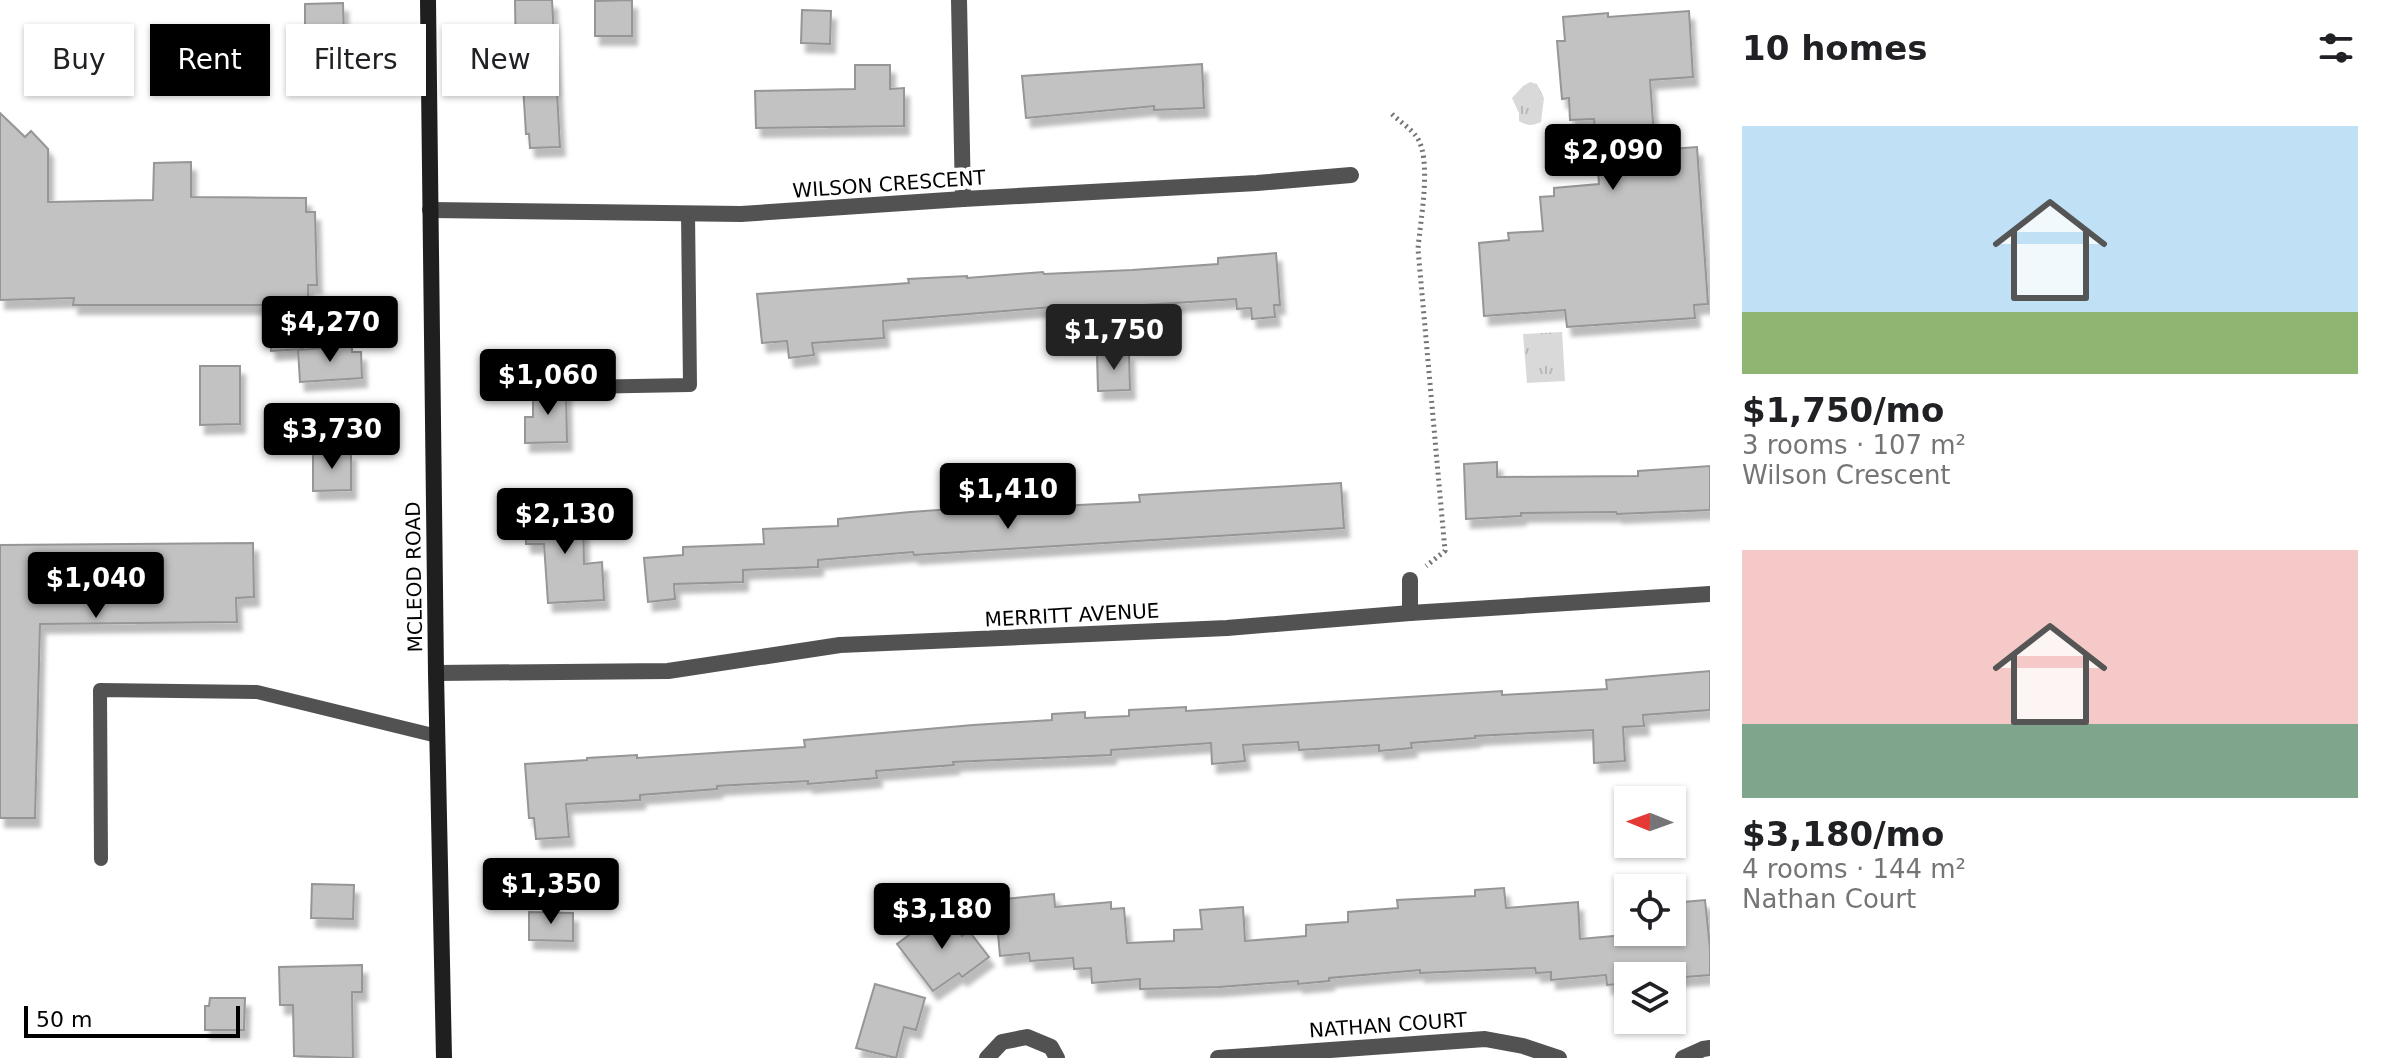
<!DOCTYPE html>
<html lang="en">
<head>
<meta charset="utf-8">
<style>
  :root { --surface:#fff; --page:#f6f6f6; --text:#202124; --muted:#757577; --accent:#000 }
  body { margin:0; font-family:"DejaVu Sans",sans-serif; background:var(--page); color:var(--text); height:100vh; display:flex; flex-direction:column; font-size:30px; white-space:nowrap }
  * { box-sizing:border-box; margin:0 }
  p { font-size:26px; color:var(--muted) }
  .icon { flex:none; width:44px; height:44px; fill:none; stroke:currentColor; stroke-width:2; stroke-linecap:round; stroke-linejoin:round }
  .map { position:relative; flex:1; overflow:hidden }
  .details { display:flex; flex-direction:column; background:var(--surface); width:680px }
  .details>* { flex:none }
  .guide { position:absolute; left:24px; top:24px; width:760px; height:72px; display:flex; gap:16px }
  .needle { width:52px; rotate:271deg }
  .buttons { position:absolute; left:1614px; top:786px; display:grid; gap:16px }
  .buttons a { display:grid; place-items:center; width:72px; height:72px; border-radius:0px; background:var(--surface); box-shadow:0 2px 6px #0004; font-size:40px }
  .scale { position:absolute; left:24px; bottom:20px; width:216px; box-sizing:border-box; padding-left:8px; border:4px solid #000; border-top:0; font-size:22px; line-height:28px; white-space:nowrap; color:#000; -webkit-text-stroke:6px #fff; paint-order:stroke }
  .price { position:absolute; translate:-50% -68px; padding:0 18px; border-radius:8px; background:var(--accent); color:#fff; font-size:26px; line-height:52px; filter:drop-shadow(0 2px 4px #0008) }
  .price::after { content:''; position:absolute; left:50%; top:48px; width:24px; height:18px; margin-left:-12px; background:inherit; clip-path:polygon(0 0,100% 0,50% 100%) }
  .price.active { background:#222; color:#fff }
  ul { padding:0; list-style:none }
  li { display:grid; align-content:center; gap:16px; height:424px; padding:0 32px }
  li span { display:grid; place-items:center; height:248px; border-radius:0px; color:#555 }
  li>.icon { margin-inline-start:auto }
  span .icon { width:144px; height:144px; fill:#fffc; stroke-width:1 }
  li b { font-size:34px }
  h2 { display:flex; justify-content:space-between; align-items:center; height:96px; padding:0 32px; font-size:34px }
  .tag { padding:0 28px; border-radius:0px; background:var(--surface); box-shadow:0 2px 6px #0004; font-size:28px; line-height:72px }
  .tag.active { background:var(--accent); color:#fff }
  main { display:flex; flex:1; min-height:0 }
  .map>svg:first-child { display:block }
  .park { fill:url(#park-tufts) }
  .building { fill:#c2c2c2; stroke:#969696; stroke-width:2; filter:url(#shadow) }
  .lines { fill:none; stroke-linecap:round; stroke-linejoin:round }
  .path { stroke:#747474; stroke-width:5; stroke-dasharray:2 4; stroke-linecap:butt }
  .service { stroke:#525252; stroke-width:14 }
  .minor { stroke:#525252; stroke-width:16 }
  .secondary { stroke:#1f1f1f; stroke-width:16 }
  .labels { text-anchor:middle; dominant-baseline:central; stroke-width:8; stroke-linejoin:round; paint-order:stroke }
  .street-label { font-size:20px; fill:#000; stroke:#fff }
</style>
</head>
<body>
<main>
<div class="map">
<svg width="1710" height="1058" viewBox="0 0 1710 1058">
  <defs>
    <pattern id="park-tufts" width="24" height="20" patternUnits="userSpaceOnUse" patternTransform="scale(2)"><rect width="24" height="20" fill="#d9d9d9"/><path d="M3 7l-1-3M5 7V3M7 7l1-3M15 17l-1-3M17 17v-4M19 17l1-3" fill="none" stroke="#b8b8b8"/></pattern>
    <filter id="shadow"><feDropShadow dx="5" dy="9" stdDeviation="2" flood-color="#0004"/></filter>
  </defs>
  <rect width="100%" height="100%" fill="#fff"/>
  <!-- park -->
  <g class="park">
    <path d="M1530,82L1537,84L1544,98L1541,122C1532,126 1527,126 1519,121V113L1512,98L1523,86Z"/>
    <path d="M1562,332L1565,381L1527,383L1523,334Z"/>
  </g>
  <!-- building -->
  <g class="building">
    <path d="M515,0H552L560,147L530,148L529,134H526L522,69H516Z"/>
    <path d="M632,0V36H595V1Z"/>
    <path d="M343,3L344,35H305V4Z"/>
    <path d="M802,10L831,11L830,44L801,43Z"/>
    <path d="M1689,11L1693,77L1650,80L1655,150L1697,147L1708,304L1694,305L1695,318L1567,327L1565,310L1484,316L1479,243L1509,240L1508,233L1543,231L1540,197L1554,196V188L1599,184L1594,119L1570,120L1569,98L1562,99L1557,41H1565L1563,17L1608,13V17Z"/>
    <path d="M1202,64L1204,108L1154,110V106L1026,118L1022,76Z"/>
    <path d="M855,65H890V89L904,88V126L756,128L755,91L855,89Z"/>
    <path d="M0,113L25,137L31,131L48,149V202L153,200L154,163L191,162V197L306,198V212H315L317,285H308V298H299L303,349L271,351L268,305H73L74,298L0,300Z"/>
    <path d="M1276,253L1280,305H1274L1275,317L1252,319L1251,308L1237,309L1236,299L1113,307V311L1064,313V306L883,321L884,338L812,343L814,355L789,358L787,341L762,343L757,294L909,283L908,279L967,276V278L1043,272L1044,274L1132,270L1218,264V258Z"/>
    <path d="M352,346V352H361L362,378L300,382L298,350Z"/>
    <path d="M1129,352L1130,390L1098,391L1097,353Z"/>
    <path d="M200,366H240V424L200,425Z"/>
    <path d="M533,389H566L567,442L525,443V417H533Z"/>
    <path d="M313,452H351V490L313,491Z"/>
    <path d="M1497,462V477L1638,476V471L1710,466V510L1617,514L1616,512L1521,513V516L1466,519L1464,464Z"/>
    <path d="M1341,483L1344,528L914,555L913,552L818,560V567L743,570V582L674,584L675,599L648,602L644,558L683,555V547L764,544L763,529L838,526V519L910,512L1038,503V507L1140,502L1139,495Z"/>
    <path d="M583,510L584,564L602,562L604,600L548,603L544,544H526L525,511Z"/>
    <path d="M253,543L254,597L236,598L237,622L40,624L35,818H0V545Z"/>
    <path d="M1710,671V710L1643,715L1644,726L1623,727L1625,761L1594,763L1593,730L1475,736V738L1411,743L1412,748L1379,751V745L1299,750L1298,742L1243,745L1245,761L1212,764L1211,743L1111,750V755L953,762L954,765L876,771L877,778L808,784V781L717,786V789L640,795V800L566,804L569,837L536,839L534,818H529L525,764L587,760V758L637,755V758L805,747L804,740L973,725L1052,720V714L1085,712V718L1129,716V710L1186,707V711L1502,691V695L1607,689L1606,680Z"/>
    <path d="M312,884L354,885L353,919L311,918Z"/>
    <path d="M1504,888L1506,908L1578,902L1580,939L1625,935L1624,932H1672V903L1705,900L1710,948V975L1685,977L1628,976V983L1607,985L1606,975L1551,980V972L1536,973L1535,968L1420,973V970L1329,978V981L1298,984V981L1219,987L1140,989V979L1092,983L1091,968L1074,969L1073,958L1030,961L1029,953L1000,956L995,900L1054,894L1055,907L1111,902V909L1124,908L1127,943L1174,941V930L1202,929L1200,910L1243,907L1245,941L1306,936V925L1348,922V912L1398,908L1397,900L1475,896V890Z"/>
    <path d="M943,910L962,936L969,931L989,957L962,977L959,973L933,991L897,944Z"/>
    <path d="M529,912L573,913V941L529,940Z"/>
    <path d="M362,965V992H352L353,1058L294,1056L293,1005H280L279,967Z"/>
    <path d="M875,984L925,998L916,1030L904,1027L896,1058L856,1048Z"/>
    <path d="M210,998H245L244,1030H205V1006H209Z"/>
  </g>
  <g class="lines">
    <!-- path -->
    <path class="path" d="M1392,114C1399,121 1410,128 1416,136C1433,158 1420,221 1418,249L1445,551L1426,566"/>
    <!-- service -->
    <g class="service">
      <path d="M579,387L690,385L688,213"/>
      <path d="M101,859L100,690L257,692L437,736"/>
    </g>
    <!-- minor -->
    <g class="minor">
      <path d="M959,0L963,199"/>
      <path d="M430,210L741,214L963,199L1257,183L1351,175"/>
      <path d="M1410,613V580"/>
      <path d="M436,673L668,671L840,645L1227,628L1410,613L1710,594"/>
      <path d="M987,1058L1002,1042L1027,1037L1051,1047L1057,1058"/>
      <path d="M1218,1058L1485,1039L1523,1046L1559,1058"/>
      <path d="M1683,1058L1703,1049L1710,1048"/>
    </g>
    <!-- secondary -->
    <path class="secondary" d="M428,0L436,673L444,1058"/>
  </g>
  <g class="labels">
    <!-- street labels -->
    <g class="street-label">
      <text transform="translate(889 184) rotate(-4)">WILSON CRESCENT</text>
      <text transform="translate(414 577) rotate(-91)">MCLEOD ROAD</text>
      <text transform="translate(1072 615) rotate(-3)">MERRITT AVENUE</text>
      <text transform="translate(1388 1025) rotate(-4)">NATHAN COURT</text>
    </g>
  </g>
</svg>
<div class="buttons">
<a><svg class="needle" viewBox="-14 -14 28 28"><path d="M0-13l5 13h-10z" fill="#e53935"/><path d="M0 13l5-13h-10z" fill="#757577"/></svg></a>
<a><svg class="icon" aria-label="locate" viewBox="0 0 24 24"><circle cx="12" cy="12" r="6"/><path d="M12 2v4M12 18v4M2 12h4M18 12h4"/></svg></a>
<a><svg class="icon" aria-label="layers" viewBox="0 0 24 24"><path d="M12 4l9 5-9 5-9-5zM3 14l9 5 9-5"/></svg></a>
</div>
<div class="scale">50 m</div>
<b class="price" style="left:1613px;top:192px">$2,090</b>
<b class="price" style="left:330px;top:364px">$4,270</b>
<b class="price active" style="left:1114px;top:372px">$1,750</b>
<b class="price" style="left:548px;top:417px">$1,060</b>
<b class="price" style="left:332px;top:471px">$3,730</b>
<b class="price" style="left:1008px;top:531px">$1,410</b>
<b class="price" style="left:565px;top:556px">$2,130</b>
<b class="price" style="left:96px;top:620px">$1,040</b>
<b class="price" style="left:551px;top:926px">$1,350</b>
<b class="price" style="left:942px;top:951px">$3,180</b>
<div class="guide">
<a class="tag">Buy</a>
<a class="tag active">Rent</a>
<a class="tag">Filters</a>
<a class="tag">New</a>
</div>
</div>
<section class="details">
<h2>10 homes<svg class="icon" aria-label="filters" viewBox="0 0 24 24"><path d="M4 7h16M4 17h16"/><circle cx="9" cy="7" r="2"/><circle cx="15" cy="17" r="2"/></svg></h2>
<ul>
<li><span style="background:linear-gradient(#bfe0f5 75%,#8fb573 0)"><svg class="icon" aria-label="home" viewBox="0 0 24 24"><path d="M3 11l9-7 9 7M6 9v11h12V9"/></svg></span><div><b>$1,750/mo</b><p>3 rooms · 107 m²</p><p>Wilson Crescent</p></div></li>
<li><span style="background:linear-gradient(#f6c9c9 70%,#7fa58c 0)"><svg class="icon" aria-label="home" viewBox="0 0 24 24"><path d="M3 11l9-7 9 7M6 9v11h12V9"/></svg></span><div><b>$3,180/mo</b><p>4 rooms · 144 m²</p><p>Nathan Court</p></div></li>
</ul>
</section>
</main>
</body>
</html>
